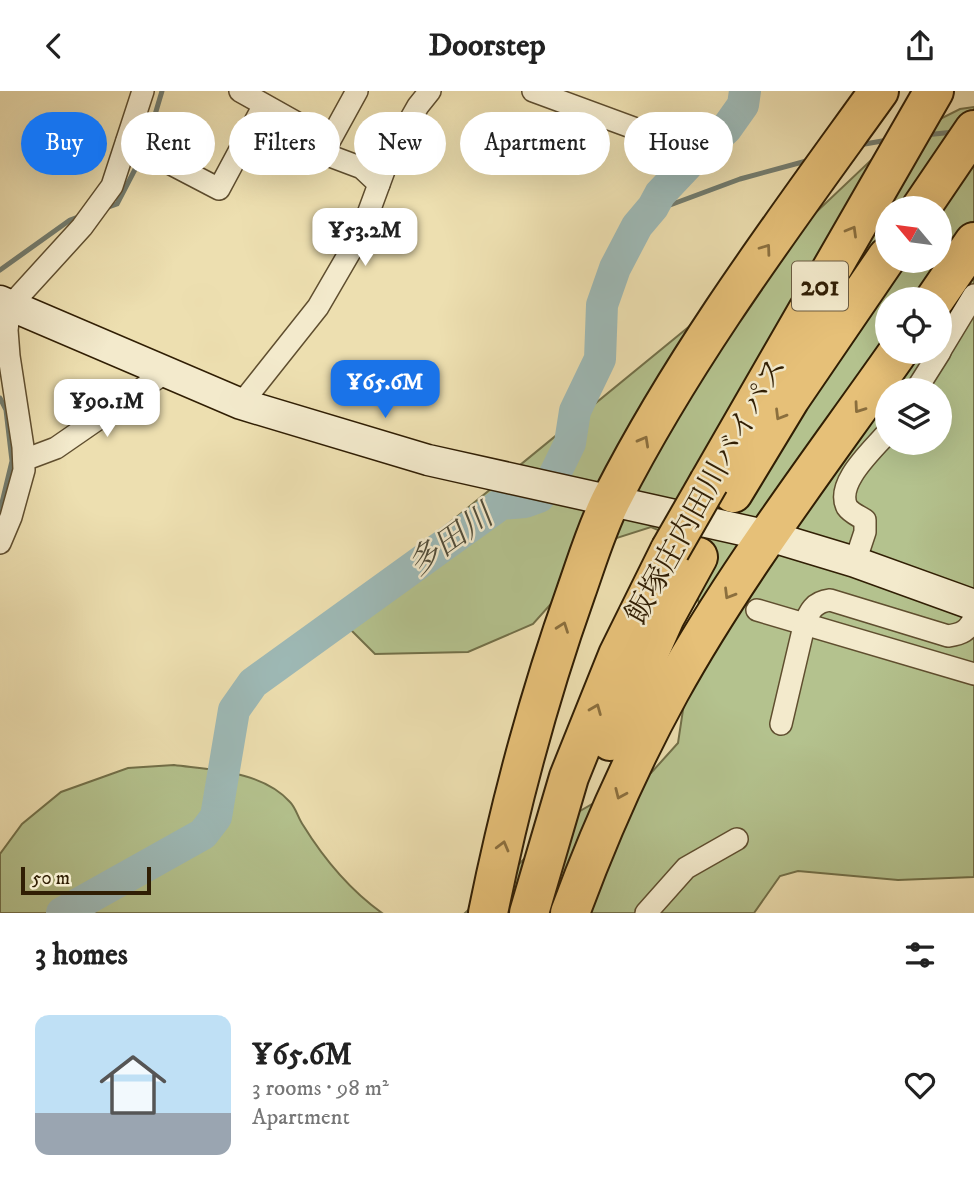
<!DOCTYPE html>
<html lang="en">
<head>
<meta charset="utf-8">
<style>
  :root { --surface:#fff; --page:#f6f6f6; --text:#222; --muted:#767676; --accent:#1a73e8 }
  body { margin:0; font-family:"IM FELL DW Pica","Noto Serif JP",serif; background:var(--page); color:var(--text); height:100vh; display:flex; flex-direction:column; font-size:26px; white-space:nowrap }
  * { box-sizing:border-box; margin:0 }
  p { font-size:23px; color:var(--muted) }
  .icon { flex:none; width:38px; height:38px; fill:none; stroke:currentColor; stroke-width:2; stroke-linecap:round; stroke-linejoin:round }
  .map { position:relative; height:822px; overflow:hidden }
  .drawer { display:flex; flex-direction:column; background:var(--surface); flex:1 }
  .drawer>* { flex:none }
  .hud { position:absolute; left:21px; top:21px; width:933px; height:63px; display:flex; gap:14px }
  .needle { width:46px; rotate:299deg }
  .fabs { position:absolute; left:875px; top:105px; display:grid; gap:14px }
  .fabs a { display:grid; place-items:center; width:77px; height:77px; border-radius:50%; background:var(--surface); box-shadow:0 7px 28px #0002; font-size:35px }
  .scale { position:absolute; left:21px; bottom:18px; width:130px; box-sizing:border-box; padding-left:7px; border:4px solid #301e04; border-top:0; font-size:19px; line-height:24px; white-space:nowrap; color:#301e04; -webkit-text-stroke:5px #f3eacc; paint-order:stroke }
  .price { position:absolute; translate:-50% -60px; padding:0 16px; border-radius:14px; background:#fff; color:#222; font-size:23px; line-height:46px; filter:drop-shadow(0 2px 4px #0008) }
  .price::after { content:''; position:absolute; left:50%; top:42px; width:21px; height:16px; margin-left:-10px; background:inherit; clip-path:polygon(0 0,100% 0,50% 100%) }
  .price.current { background:var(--accent); color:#fff }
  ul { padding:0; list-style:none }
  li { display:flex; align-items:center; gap:21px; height:175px; padding:0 35px }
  li span { display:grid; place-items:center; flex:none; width:196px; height:140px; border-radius:14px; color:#555 }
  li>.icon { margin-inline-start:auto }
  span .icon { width:84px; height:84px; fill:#fffc; stroke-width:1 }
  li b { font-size:30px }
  h2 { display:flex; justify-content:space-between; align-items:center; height:84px; padding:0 35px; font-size:30px }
  .tag { padding:0 24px; border-radius:32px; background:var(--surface); box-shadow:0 7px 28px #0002; font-size:24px; line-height:63px }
  .tag.current { background:var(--accent); color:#fff }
  header { display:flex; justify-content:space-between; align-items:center; height:91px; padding:0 35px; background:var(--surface); font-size:32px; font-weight:700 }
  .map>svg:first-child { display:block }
  .green { fill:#b4c28e; stroke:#727049; stroke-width:2; fill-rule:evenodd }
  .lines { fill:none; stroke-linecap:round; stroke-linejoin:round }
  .stream { stroke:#727c6f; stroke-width:5 }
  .river { stroke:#9ebab7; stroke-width:32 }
  .street-casing { stroke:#5f4e2f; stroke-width:24 }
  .secondary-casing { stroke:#301e04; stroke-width:33 }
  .highway-casing { stroke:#301e04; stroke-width:42 }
  .street { stroke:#f3eacc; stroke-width:21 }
  .secondary { stroke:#f3eacc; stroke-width:30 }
  .highway { stroke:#e6c078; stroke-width:38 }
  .highway-bridge-casing { stroke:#301e04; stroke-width:42; stroke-linecap:butt }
  .highway-bridge { stroke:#e6c078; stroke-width:38 }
  .oneway { stroke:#8b6f3e }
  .labels { text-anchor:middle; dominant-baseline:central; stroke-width:5; stroke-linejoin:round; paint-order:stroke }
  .shield { fill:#f3eacc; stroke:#6a5b40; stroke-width:2 }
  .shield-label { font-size:28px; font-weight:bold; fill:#301e04 }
  .street-label { font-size:30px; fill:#301e04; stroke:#f3eacc }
  .water-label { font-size:32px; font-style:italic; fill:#514d3a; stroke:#f3eacc }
</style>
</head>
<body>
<header><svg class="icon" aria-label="back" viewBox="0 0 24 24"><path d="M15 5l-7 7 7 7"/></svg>Doorstep<svg class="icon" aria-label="share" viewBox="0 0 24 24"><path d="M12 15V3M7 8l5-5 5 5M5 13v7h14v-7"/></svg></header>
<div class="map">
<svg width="974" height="822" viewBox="0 0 974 822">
  <rect width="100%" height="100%" fill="#eddfb0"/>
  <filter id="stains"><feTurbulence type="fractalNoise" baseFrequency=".00286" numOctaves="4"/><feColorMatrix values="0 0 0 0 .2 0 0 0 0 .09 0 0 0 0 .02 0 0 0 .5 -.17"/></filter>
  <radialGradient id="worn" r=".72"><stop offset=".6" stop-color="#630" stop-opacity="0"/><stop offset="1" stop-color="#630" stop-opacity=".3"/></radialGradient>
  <!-- green -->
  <g class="green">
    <path d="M974,16V786L898,789L798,780L780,785L754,822H465L519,773L561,731L601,708L631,695L651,682L678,652L699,513L693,483L675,446L651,436L607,450L533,533L468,561L375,563L352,540L351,529L393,478L735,198L886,55L960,18ZM887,117H940V170H887ZM887,208H940V261H887ZM887,299H940V352H887Z"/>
    <path d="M174,674C212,679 262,680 290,711C296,717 298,727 303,734C324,768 350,799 382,822H0V763L22,733L61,701L128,677Z"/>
  </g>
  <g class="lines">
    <!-- stream -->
    <g class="stream">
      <path d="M925,44L954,41"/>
      <path d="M146,54L162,0"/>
      <path d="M859,54L888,49"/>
      <path d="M653,116L670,114L740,88L810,69"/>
      <path d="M103,118L117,113L143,63"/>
      <path d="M0,179L70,129L81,125"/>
      <path d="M0,307L6,319L12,370L0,420"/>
    </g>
    <!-- river -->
    <path class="river" d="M62,822L203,743L216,726L234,619L253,592L501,413L525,411L539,406L552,389L570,352L575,320L600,268L602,214L615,177L637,135L653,116L660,103L693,68L726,38L743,14L745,0"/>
    <defs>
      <g id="street">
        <path d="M240,0L304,36L322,62L362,77L379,93"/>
        <path d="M533,0L688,57"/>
        <path d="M308,39L329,51L357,0"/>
        <path d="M127,50L219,98L264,14"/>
        <path d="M940,260L974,204"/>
        <path d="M916,299L940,261"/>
        <path d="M241,313L318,216L361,142L389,66L418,15L430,0"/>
        <path d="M24,369L56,357L166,281"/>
        <path d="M0,452L11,426L24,379L23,356L9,265L7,239L10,215L82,136L112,95L143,0"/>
        <path d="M855,471L865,441V429C859,425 851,422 847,416C835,392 873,359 887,342"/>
        <path d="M757,519L974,583"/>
        <path d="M781,633L804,535C809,520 814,511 830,509L948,545C962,543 968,540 974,527"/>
        <path d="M646,822L686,777L737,748"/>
      </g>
      <path id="secondary" d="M0,210L241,313L428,369L769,445L855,471L974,514"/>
      <g id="highway">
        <path d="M921,117L974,39"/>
        <path d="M935,208L974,151"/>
        <path d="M709,391L934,0"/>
        <path d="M733,402L790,308L887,166"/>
        <path d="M610,650L665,526L698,466"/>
        <path d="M488,822C510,714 539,605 576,501C587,470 597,436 612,407C686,262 784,132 879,0"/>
        <path d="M529,822L569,686L618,564L670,459"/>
        <path d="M570,822C598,746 631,671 670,600C736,481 820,372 898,261"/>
      </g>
    </defs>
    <!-- street casing -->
    <use href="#street" class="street-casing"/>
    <!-- secondary casing -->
    <use href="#secondary" class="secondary-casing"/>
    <!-- highway casing -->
    <use href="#highway" class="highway-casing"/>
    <!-- street -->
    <use href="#street" class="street"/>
    <!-- secondary -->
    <use href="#secondary" class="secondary"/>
    <!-- highway -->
    <use href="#highway" class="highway"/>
    <defs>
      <path id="highway-bridge" d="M670,459L709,391"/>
    </defs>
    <!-- highway-bridge casing -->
    <use href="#highway-bridge" class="highway-bridge-casing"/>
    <!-- highway-bridge -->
    <use href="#highway-bridge" class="highway-bridge"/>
  </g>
  <!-- one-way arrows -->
  <defs><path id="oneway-chevron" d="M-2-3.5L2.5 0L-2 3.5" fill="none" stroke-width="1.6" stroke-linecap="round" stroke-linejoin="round" transform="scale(1.75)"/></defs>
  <g class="oneway">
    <use href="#oneway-chevron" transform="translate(852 140) rotate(-60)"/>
    <use href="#oneway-chevron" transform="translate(766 158) rotate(-54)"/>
    <use href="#oneway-chevron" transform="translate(859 317) rotate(125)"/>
    <use href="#oneway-chevron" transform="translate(780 324) rotate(121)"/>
    <use href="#oneway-chevron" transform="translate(644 350) rotate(-61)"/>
    <use href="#oneway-chevron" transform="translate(729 503) rotate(121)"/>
    <use href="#oneway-chevron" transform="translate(563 536) rotate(-70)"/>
    <use href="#oneway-chevron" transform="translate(596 618) rotate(-68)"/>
    <use href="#oneway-chevron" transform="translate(620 703) rotate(114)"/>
    <use href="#oneway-chevron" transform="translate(503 755) rotate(-75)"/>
  </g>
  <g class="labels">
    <!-- shield labels -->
    <rect class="shield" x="792" y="170.5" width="56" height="49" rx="5"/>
    <g class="shield-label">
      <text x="820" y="195">201</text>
    </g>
    <!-- street labels -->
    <g class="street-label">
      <text transform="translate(707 400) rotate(-61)">飯塚庄内田川バイパス</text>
    </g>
    <!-- water labels -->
    <g class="water-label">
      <text transform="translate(451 450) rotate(-36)">多田川</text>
    </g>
  </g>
  <rect width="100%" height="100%" filter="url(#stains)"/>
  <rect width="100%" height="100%" fill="url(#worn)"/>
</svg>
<div class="fabs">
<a><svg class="needle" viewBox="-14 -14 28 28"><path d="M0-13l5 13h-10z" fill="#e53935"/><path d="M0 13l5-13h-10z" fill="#767676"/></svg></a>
<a><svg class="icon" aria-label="locate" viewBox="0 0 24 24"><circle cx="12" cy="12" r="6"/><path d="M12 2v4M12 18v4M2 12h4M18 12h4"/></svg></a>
<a><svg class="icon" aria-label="layers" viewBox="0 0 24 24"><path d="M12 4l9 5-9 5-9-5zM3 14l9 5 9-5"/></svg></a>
</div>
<div class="scale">50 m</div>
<b class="price" style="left:365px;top:177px">¥53.2M</b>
<b class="price current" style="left:385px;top:329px">¥65.6M</b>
<b class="price" style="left:107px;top:348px">¥90.1M</b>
<div class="hud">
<a class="tag current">Buy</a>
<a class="tag">Rent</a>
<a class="tag">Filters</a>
<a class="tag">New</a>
<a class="tag">Apartment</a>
<a class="tag">House</a>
</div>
</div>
<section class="drawer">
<h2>3 homes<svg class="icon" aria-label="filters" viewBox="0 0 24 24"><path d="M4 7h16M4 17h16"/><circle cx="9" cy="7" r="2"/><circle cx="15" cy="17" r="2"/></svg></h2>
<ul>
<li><span style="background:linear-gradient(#bfe0f5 70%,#9aa5b1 0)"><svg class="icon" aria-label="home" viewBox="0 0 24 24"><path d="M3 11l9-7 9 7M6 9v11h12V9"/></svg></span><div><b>¥65.6M</b><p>3 rooms · 98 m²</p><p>Apartment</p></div><svg class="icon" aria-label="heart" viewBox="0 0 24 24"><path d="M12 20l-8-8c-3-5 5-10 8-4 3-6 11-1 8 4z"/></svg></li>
</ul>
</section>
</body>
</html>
